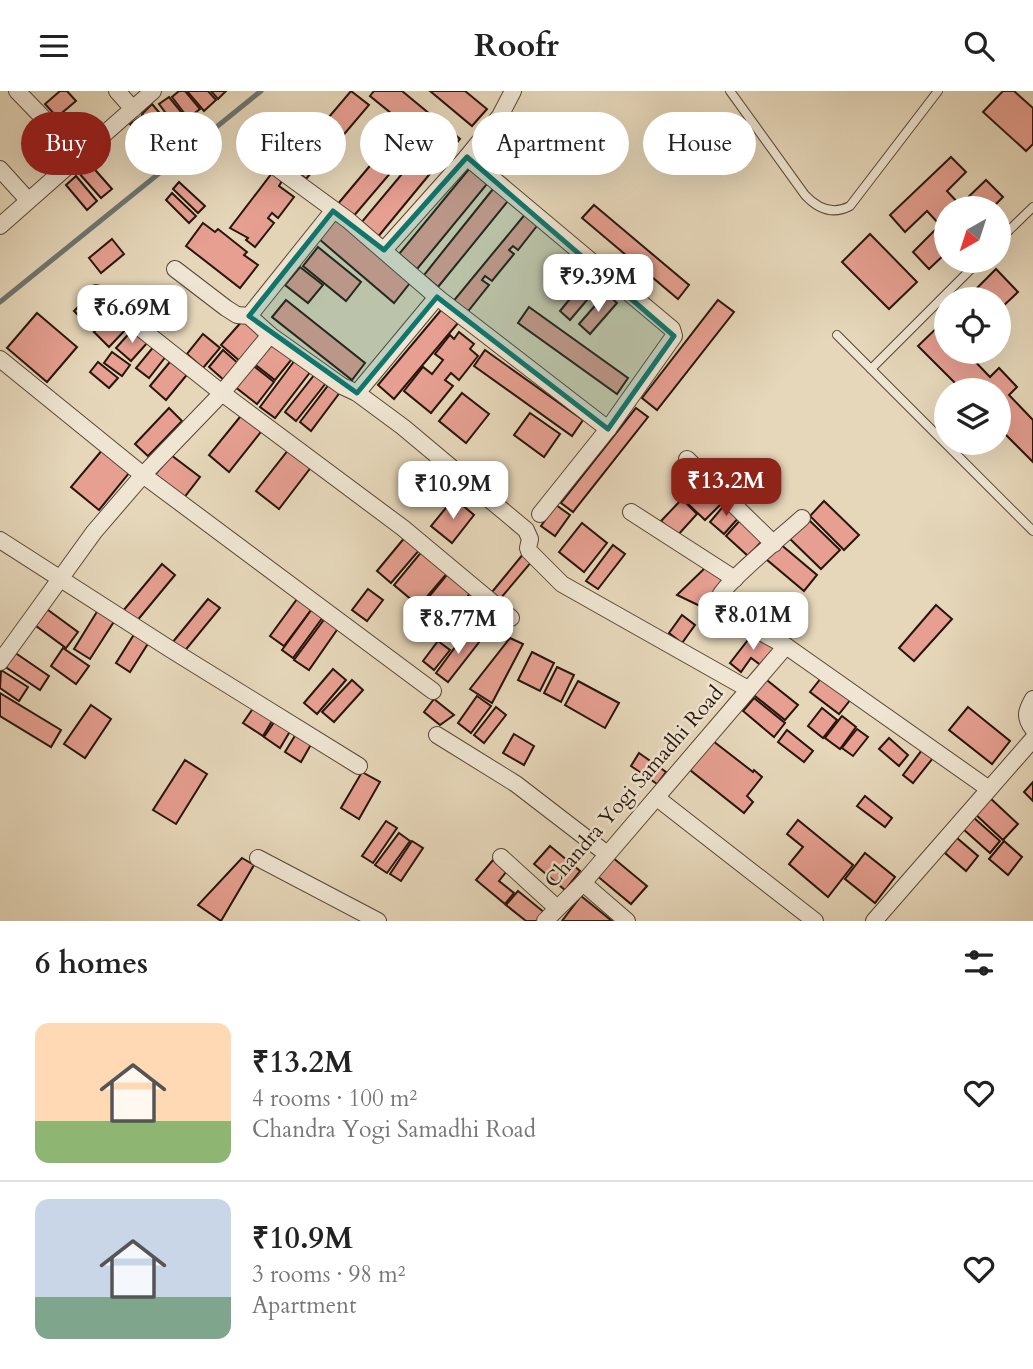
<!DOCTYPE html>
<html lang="en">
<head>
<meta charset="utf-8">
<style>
  :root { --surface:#fff; --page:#f6f6f6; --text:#222; --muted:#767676; --line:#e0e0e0; --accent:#8f2418 }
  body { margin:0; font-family:Cardo,serif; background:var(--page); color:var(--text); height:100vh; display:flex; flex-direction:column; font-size:26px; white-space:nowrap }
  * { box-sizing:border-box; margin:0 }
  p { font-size:23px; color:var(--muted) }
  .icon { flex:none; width:38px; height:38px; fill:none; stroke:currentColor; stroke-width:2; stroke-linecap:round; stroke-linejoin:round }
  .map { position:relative; height:830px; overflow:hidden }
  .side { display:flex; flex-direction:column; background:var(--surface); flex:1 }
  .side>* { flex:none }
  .banner { position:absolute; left:21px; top:21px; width:992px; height:63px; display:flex; gap:14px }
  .needle { width:46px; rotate:219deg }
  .buttons { position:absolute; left:934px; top:105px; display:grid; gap:14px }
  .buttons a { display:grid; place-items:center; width:77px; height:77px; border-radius:50%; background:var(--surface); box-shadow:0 7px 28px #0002; font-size:35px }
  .price { position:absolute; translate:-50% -60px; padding:0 16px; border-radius:14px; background:#fff; color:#222; font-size:23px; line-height:46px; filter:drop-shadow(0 2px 4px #0008) }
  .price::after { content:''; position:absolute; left:50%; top:42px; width:21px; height:16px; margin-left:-10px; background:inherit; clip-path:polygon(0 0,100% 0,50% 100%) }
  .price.on { background:var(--accent); color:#fff }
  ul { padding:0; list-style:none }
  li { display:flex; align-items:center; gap:21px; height:175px; padding:0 35px }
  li+li { border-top:2px solid var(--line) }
  li span { display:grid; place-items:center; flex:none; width:196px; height:140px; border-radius:14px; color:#555 }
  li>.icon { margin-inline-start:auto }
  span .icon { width:84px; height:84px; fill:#fffc; stroke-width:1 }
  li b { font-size:30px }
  h2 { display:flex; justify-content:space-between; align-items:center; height:84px; padding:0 35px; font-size:30px }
  .pill { padding:0 24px; border-radius:32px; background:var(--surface); box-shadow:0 7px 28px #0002; font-size:24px; line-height:63px }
  .pill.on { background:var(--accent); color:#fff }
  header { display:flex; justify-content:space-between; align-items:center; height:91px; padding:0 35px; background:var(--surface); font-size:32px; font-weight:700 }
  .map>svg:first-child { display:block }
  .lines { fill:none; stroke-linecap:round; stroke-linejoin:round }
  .stream { stroke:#6c7673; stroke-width:5 }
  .building { fill:#e69f91; stroke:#28150b; stroke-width:2 }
  .lane-casing { stroke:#584637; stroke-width:10 }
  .street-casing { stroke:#584637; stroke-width:18 }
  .lane { stroke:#efe5d2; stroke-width:8 }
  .street { stroke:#efe5d2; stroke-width:16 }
  .marked { fill:#0f766e; fill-opacity:0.2; stroke:#0f766e; stroke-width:5; stroke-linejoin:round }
  .labels { text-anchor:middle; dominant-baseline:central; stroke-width:5; stroke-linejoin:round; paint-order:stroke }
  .street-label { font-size:21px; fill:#28150b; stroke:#efe5d2 }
</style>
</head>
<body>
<header><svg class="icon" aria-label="menu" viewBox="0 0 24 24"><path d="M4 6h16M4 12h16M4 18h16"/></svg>Roofr<svg class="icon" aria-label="search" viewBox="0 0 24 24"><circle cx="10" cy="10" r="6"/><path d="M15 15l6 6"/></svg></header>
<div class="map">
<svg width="1033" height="830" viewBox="0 0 1033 830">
  <rect width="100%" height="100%" fill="#e6d7ba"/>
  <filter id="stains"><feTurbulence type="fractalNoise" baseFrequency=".00286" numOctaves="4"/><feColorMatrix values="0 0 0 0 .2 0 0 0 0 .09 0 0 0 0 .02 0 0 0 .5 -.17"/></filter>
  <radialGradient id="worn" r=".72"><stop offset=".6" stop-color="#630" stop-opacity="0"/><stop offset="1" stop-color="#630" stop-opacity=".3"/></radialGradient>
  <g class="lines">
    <!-- stream -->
    <path class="stream" d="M0,211L261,0"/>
  </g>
  <!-- building -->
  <g class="building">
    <path d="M60,0H67L76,10L57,26L45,13Z"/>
    <path d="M179,0H185L200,18L188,27L172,6Z"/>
    <path d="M187,0H208L216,9L204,20Z"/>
    <path d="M211,0H226L218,8Z"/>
    <path d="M351,0L369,14L306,88L289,73Z"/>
    <path d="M374,0H402L460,48L445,66L370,5Z"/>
    <path d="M430,0H465L487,18L472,35Z"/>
    <path d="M1003,0H1014L1033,17V53L1026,60L983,21Z"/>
    <path d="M169,6L190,32L180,41L159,13Z"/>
    <path d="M152,13L175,40L164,49L142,23Z"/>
    <path d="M142,25L160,51L148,60L130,33Z"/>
    <path d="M400,39L416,52L352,127L337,114Z"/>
    <path d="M422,59L438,73L377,147L360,133Z"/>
    <path d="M951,66L966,81L947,100L960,114L986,89L1003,106L992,117H947V161L929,178L913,161L940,134L927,120L905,141L890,124Z"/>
    <path d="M89,72L112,98L101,107L78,81Z"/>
    <path d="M469,78L487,93L417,178L399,163Z"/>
    <path d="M272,82L282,90L279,95L294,106L278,127L272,122L268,127L274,132L255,156L246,149L248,147L230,137Z"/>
    <path d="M76,85L97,110L87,119L66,94Z"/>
    <path d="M179,91L205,115L198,122L173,98Z"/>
    <path d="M493,98L508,110L438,196L424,184Z"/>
    <path d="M172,102L196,125L189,132L166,109Z"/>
    <path d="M594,114L689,194L678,208L582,127Z"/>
    <path d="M527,121L540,131L518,159L513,155L509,159L514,163L492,190L485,185L482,189L489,194L465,224L451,213Z"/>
    <path d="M336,128L410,192L394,212L319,148Z"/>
    <path d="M203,132L215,141L218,138L247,161L244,164L258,174L240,197L186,155Z"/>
    <path d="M870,143L917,191L889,218L842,171Z"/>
    <path d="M112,148L124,163L101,182L89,167Z"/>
    <path d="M318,156L361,191L346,210L303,175Z"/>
    <path d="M300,176L323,194L308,212L285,194Z"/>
    <path d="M996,178L1018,201L999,219V208H966Z"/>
    <path d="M588,186L599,195L570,229L560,220Z"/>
    <path d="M606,202L617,212L590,243L579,233Z"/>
    <path d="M90,204L110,224L94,240L74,220Z"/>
    <path d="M286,209L365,272L352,289L272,226Z"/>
    <path d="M718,209L734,221L657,319L642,307Z"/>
    <path d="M529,216L628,287L617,303L518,232Z"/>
    <path d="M442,218L458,232L394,308L378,294Z"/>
    <path d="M114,220L129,235L109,256L94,241Z"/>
    <path d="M37,222L77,256L47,291L7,257Z"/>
    <path d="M947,227V261H966L990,286L999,277L1017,296L1009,304L1033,329V371L999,337V299H962L918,255Z"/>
    <path d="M243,229L263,246L241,271L221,254Z"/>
    <path d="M134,237L148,251L131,270L116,257Z"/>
    <path d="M459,241L474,253L470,258L478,265L459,289L451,282L445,289L453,295L431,322L404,300L423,276L432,283L443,269L435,263L450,244L454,248Z"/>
    <path d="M203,243L220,257L203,277L187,263Z"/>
    <path d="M271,250L292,268L275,289L253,272Z"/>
    <path d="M155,254L167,264L149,287L136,277Z"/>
    <path d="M223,259L239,273L225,290L209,276Z"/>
    <path d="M485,259L583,329L572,345L474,275Z"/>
    <path d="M112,261L130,274L122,285L104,272Z"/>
    <path d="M174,266L190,280L166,309L150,295Z"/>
    <path d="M295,269L311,280L275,327L260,316Z"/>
    <path d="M98,271L118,287L109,297L90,281Z"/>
    <path d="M251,273L274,291L257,313L234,295Z"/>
    <path d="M315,283L326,292L296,330L285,321Z"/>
    <path d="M330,292L341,300L311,340L300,331Z"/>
    <path d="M462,302L489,323L466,352L439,330Z"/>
    <path d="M169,317L182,330L148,365L135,353Z"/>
    <path d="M636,317L648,326L573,421L561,412Z"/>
    <path d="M244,321L264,337L229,381L209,364Z"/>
    <path d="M530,322L560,343L544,366L514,344Z"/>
    <path d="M103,358L130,381L99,419L71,396Z"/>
    <path d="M289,358L312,375L279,418L256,400Z"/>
    <path d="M171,364L200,386L183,408L154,385Z"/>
    <path d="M707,392L725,409L705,429L687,412Z"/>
    <path d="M454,407L474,424L452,452L431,435Z"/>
    <path d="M682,408L697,423L677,445L661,430Z"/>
    <path d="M824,410L859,444L844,459L810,425Z"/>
    <path d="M727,411L741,424L724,443L710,431Z"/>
    <path d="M556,414L570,424L555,445L541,435Z"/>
    <path d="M742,427L765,447L748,465L726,445Z"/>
    <path d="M808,428L840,459L821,478L789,447Z"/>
    <path d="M582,432L607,452L584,481L559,461Z"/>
    <path d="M406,445L421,457L391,492L377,480Z"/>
    <path d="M779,452L817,484L804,500L766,468Z"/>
    <path d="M613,454L625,463L598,498L586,490Z"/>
    <path d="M423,459L449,480L419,515L394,494Z"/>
    <path d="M524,462L533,469L500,508L492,501Z"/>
    <path d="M162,473L175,484L136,531L123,520Z"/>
    <path d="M708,474L727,487L702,516L677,504Z"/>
    <path d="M450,480L473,499L445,532L423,513Z"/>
    <path d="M368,498L383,509L367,530L352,519Z"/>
    <path d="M300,504L314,515L284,555L270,545Z"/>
    <path d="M208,508L220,517L183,562L172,552Z"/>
    <path d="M936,514L952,528L914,570L899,557Z"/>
    <path d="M44,516L78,541L66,557L32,532Z"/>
    <path d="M312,518L323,526L293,567L282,559Z"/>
    <path d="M98,519L115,529L90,568L74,558Z"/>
    <path d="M682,524L695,534L682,552L669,542Z"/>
    <path d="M326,526L339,536L309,579L294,569Z"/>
    <path d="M467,540L480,550L448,591L436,582Z"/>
    <path d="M755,540L776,556L762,575L751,567L741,581L730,572Z"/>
    <path d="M135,542L149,551L130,581L116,572Z"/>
    <path d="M510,547L523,553L492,612L470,598Z"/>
    <path d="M438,550L450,559L434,579L423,570Z"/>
    <path d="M63,557L89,575L76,593L51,575Z"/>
    <path d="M14,561L49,585L40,599L4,575Z"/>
    <path d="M532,561L554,572L540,600L518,589Z"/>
    <path d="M557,576L574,584L561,611L544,602Z"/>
    <path d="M333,578L346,589L317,623L304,612Z"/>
    <path d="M1,579L28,596L19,610L0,597Z"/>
    <path d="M763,586L798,614L785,629L750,601Z"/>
    <path d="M822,586L851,608L839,623L810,601Z"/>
    <path d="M352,589L363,599L334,631L322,621Z"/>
    <path d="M578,590L619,612L605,637L565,614Z"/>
    <path d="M0,602L61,639L51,656L0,625Z"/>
    <path d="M477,605L491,615L471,642L458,632Z"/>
    <path d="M754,607L785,632L774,646L743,620Z"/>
    <path d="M434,608L454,624L440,634L424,621Z"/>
    <path d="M256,613L275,625L263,645L243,632Z"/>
    <path d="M91,614L111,628L85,667L64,653Z"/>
    <path d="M496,616L506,624L484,652L474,644Z"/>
    <path d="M968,616L1010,650L992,673L949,639Z"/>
    <path d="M822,617L837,629L823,647L808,635Z"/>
    <path d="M842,625L856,636L840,658L825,647Z"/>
    <path d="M277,627L292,637L280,657L264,646Z"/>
    <path d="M857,638L868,646L853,665L842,657Z"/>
    <path d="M787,639L813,660L804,671L778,651Z"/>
    <path d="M296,643L313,650L301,671L285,661Z"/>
    <path d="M514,643L534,655L524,674L503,662Z"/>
    <path d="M889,647L908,664L899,675L879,658Z"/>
    <path d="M713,650L753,681L754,679L762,686L747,705L753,711L744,722L690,679Z"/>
    <path d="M922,659L933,667L913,692L903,684Z"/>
    <path d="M639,662L666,681L657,693L631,675Z"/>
    <path d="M185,669L207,683L176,733L153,719Z"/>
    <path d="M362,681L380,691L359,728L341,717Z"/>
    <path d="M1033,691V710L1024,701Z"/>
    <path d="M865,705L892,727L885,736L857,715Z"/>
    <path d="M989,706L1018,733L1003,749L974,722Z"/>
    <path d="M973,726L1000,750L990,762L963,738Z"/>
    <path d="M798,729L853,774L828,806L789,773L803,756L787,743Z"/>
    <path d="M386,730L397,737L373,772L362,765Z"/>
    <path d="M399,742L410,750L387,782L375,774Z"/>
    <path d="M957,747L978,765L966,780L945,762Z"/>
    <path d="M412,750L423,757L401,790L390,783Z"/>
    <path d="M1004,750L1022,766L1008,784L989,768Z"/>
    <path d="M550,755L580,780L565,799L534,773Z"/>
    <path d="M865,762L895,786L875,812L845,788Z"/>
    <path d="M612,766L647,795L631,813L596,784Z"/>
    <path d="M242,767L254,774L221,830L198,814Z"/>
    <path d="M493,769L506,781L499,790L514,802L505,813L476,789Z"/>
    <path d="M518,800L545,822L538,830H526L506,814Z"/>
    <path d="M581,805L612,830H562Z"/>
  </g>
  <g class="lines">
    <defs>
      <g id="lane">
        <path d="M730,0L805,104C818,118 833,124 850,115L938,0"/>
        <path d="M999,149L1033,116"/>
        <path d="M837,244L1033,440"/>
        <path d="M871,278L979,170"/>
      </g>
      <g id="street">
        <path d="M17,0L80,65"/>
        <path d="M117,0L133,18"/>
        <path d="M513,0L500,25L467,66L672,238L674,245L608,338L540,423"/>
        <path d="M277,77L348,129L437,206L608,338"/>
        <path d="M0,78L28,109"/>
        <path d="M0,135L153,0"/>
        <path d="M384,159L467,66"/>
        <path d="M175,178L226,217L237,224L249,225L270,244L342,295L357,302L403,336L526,439L530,448L528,457L529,460L562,493L748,598"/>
        <path d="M96,202L222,302L403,437L511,527"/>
        <path d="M249,225L333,120"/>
        <path d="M0,268L143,384L433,600"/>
        <path d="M357,302L437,206"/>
        <path d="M687,368L774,453"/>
        <path d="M631,421L735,488"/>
        <path d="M0,449L170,558L359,675"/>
        <path d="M786,555L724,521C722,516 718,511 720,505C726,491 787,441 802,427"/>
        <path d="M0,571L94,441L143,384L222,302L270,244"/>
        <path d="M1033,608C1026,620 1024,626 1033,638"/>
        <path d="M437,644L516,693L607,763"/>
        <path d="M657,707L815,830"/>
        <path d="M501,766L557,817"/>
        <path d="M258,767L378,830"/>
        <path d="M583,792L627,830"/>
        <path d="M545,830L583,792L786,555L989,698"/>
        <path d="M874,830L1033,648"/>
      </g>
    </defs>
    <!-- lane casing -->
    <use href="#lane" class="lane-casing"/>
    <!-- street casing -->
    <use href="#street" class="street-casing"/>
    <!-- lane -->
    <use href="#lane" class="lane"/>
    <!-- street -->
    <use href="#street" class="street"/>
  </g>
  <!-- marked area -->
  <path class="marked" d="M467,66L674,245L608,338L437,206L357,302L249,225L333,120L384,159Z"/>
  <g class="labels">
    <!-- street labels -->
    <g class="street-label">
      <text transform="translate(634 696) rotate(-49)">Chandra Yogi Samadhi Road</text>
    </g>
  </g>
  <rect width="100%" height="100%" filter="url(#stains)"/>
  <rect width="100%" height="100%" fill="url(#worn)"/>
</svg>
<div class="buttons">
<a><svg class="needle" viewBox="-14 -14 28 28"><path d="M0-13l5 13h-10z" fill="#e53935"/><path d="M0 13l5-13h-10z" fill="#767676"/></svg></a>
<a><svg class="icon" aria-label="locate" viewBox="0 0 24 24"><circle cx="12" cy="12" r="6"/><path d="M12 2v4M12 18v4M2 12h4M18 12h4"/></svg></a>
<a><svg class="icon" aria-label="layers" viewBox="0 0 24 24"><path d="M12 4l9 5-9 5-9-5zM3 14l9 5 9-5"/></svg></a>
</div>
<b class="price" style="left:598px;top:223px">₹9.39M</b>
<b class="price" style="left:132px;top:254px">₹6.69M</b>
<b class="price on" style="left:726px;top:427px">₹13.2M</b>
<b class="price" style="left:453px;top:430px">₹10.9M</b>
<b class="price" style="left:753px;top:561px">₹8.01M</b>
<b class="price" style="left:458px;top:565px">₹8.77M</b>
<div class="banner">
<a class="pill on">Buy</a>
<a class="pill">Rent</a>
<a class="pill">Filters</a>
<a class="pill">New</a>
<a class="pill">Apartment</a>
<a class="pill">House</a>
</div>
</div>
<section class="side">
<h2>6 homes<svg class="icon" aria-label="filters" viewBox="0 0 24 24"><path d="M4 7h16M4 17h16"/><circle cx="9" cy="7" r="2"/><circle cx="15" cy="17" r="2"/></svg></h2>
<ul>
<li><span style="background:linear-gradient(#ffd9b3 70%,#8fb573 0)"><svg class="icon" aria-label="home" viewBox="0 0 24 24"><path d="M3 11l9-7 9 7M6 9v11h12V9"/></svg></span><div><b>₹13.2M</b><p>4 rooms · 100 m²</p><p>Chandra Yogi Samadhi Road</p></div><svg class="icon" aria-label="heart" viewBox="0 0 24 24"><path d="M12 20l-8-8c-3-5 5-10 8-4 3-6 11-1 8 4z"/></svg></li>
<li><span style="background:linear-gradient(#c9d6e8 70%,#7fa58c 0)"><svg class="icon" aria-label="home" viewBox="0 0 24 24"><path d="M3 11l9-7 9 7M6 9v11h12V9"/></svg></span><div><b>₹10.9M</b><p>3 rooms · 98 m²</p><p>Apartment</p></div><svg class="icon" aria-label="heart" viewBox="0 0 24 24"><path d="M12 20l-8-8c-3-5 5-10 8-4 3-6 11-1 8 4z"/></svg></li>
</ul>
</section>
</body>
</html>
